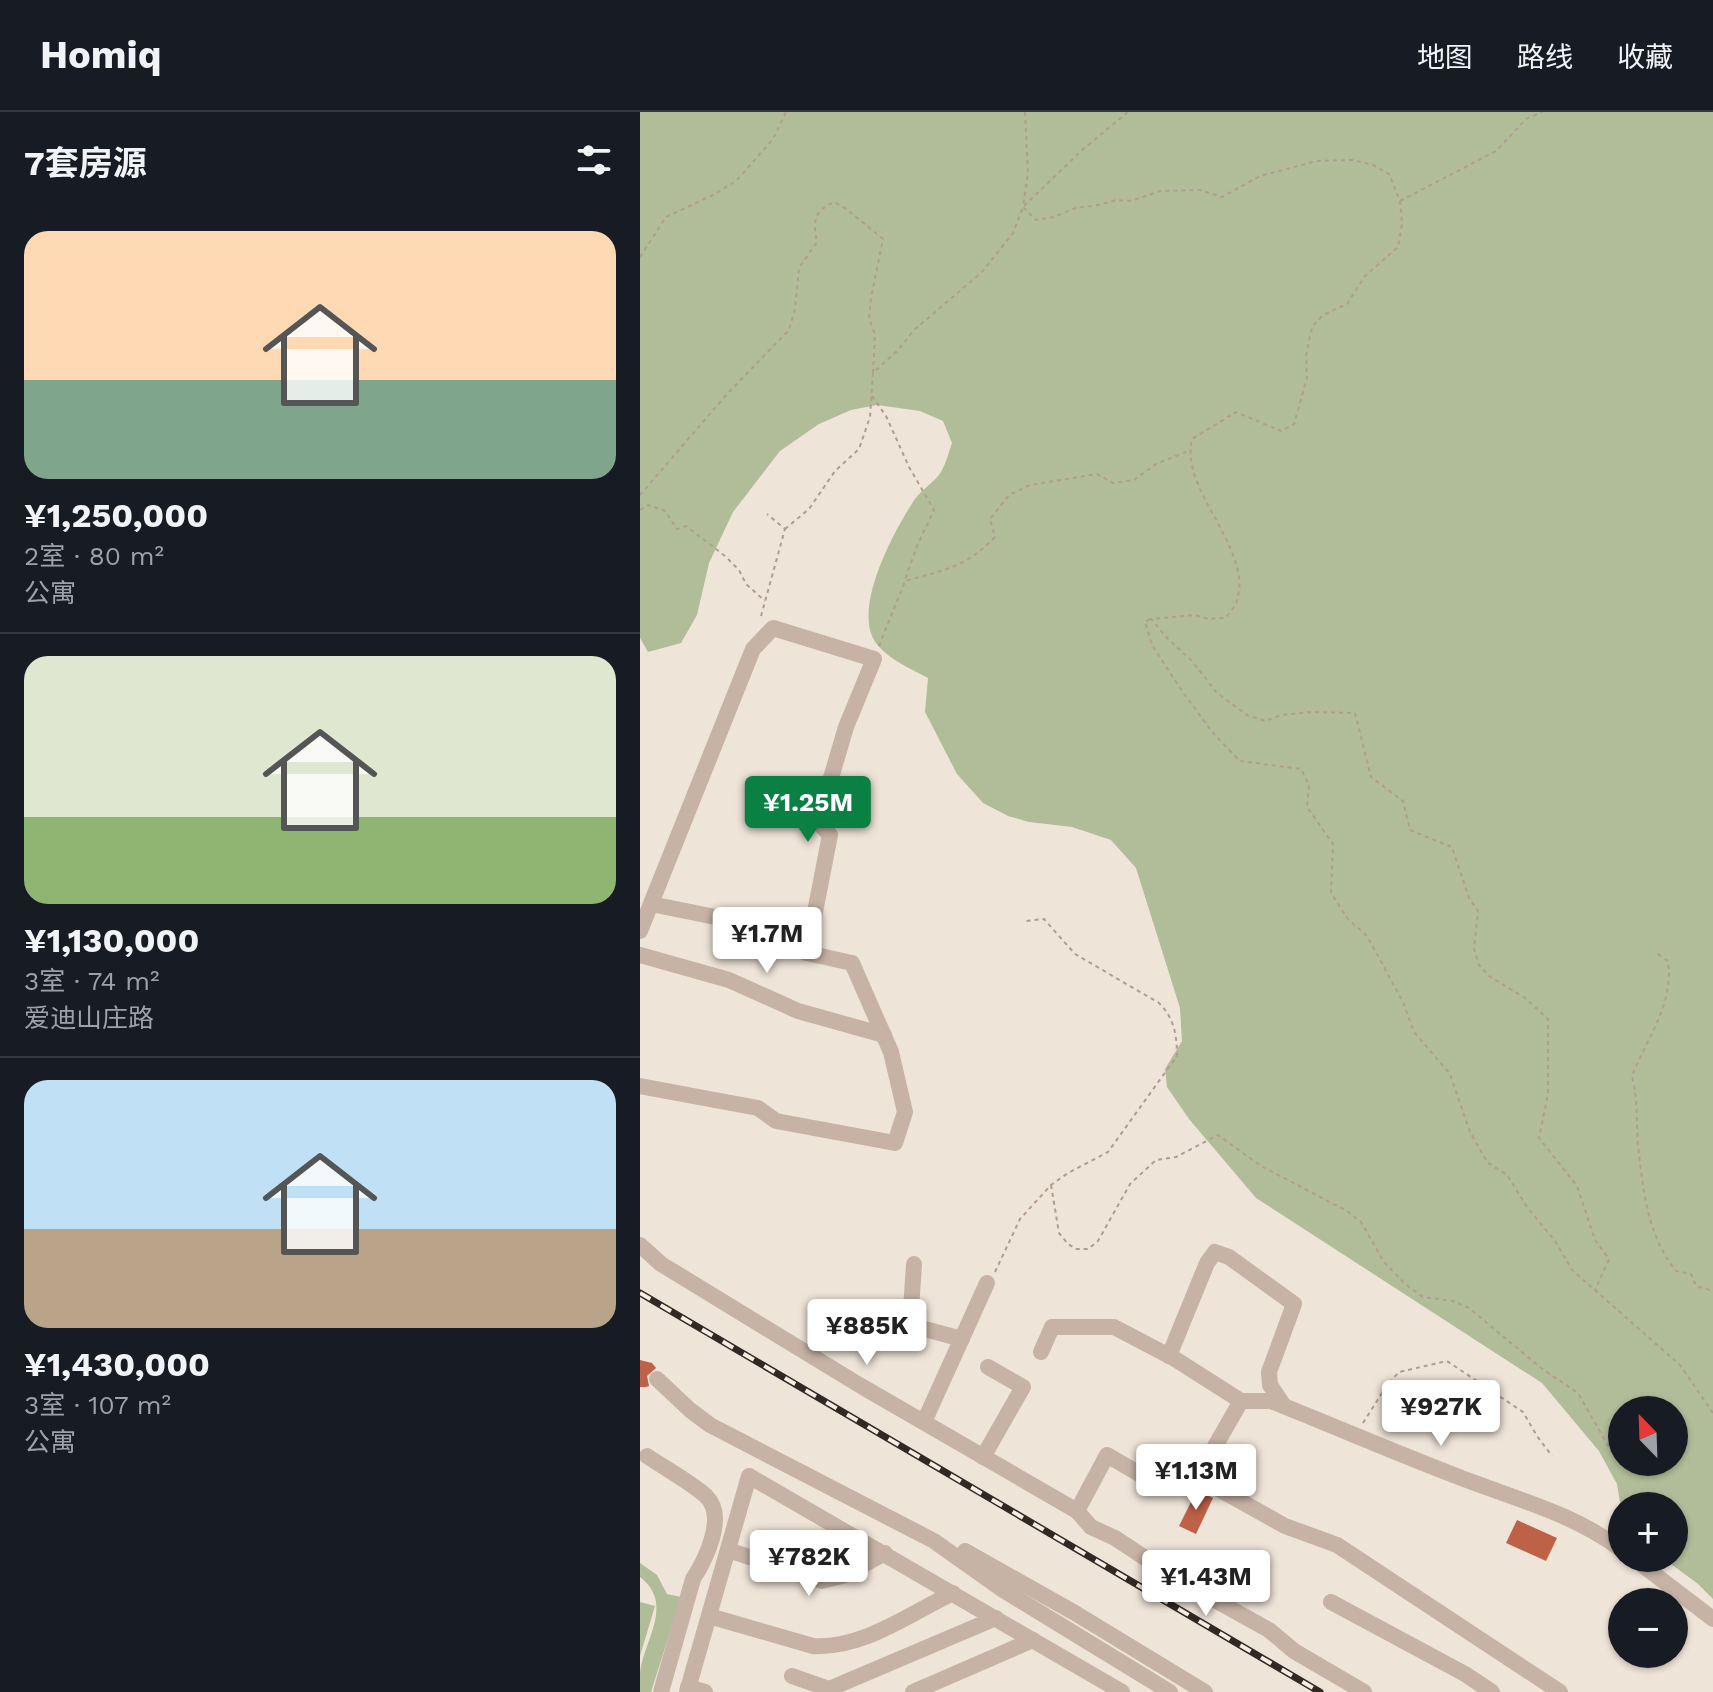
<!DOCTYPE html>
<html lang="zh">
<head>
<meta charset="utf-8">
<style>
  :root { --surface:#171b24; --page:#242831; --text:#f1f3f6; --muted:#9ea1a6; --line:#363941; --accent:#0b8043 }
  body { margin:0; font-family:"Work Sans","Noto Sans SC",sans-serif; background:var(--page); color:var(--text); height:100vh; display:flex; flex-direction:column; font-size:30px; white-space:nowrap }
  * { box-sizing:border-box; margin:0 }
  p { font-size:26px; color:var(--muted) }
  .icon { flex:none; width:44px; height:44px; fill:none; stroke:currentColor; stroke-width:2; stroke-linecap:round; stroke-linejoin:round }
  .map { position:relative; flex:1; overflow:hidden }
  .details { display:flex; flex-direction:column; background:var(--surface); width:640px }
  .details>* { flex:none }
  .needle { width:52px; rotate:337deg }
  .tools { position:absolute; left:968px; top:1284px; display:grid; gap:16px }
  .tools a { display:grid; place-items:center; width:80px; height:80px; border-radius:50%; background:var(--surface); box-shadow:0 2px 6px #0004; font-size:40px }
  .price { position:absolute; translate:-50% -68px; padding:0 18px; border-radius:8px; background:#fff; color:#222; font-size:26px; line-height:52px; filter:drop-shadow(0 2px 4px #0008) }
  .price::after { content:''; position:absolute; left:50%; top:48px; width:24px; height:18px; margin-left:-12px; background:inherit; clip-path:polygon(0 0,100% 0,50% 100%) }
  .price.active { background:var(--accent); color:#fff }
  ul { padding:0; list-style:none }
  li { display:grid; align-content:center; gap:16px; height:424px; padding:0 24px }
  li+li { border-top:2px solid var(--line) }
  li span { display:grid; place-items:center; height:248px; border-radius:24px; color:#555 }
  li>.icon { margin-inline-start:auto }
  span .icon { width:144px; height:144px; fill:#fffc; stroke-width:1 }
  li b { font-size:34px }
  h2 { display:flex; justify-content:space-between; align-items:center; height:96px; padding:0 24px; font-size:34px }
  header { display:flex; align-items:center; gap:48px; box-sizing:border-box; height:112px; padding:0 40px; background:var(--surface); border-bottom:2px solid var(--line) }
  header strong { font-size:38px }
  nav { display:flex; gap:44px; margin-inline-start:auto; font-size:28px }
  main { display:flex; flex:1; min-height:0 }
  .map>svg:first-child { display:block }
  .green { fill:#b1bc99; fill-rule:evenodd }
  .building { fill:#be6247 }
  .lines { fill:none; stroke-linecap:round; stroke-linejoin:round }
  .path { stroke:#b19d8f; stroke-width:2; stroke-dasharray:4 4; stroke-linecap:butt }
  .minor { stroke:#c6b3a5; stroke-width:16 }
  .rail-casing { stroke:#322925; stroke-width:7 }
  .rail { stroke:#f7eee3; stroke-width:4; stroke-dasharray:12; stroke-linecap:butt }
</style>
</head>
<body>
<header>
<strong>Homiq</strong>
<nav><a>地图</a><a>路线</a><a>收藏</a></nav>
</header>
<main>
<section class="details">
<h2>7套房源<svg class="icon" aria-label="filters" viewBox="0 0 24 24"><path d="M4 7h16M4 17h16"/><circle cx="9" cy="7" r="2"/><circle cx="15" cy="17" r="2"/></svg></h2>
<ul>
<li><span style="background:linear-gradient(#ffd9b3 60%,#7fa58c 0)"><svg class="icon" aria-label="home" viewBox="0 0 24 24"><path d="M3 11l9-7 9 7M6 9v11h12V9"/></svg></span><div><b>¥1,250,000</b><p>2室 · 80 m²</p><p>公寓</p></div></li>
<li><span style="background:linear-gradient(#dfe7d0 65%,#8fb573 0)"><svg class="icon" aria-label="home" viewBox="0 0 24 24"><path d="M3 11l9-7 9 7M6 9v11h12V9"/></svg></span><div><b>¥1,130,000</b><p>3室 · 74 m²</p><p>爱迪山庄路</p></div></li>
<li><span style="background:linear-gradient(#bfe0f5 60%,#b9a48a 0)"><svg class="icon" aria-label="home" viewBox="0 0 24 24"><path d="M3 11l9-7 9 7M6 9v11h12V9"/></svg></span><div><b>¥1,430,000</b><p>3室 · 107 m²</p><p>公寓</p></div></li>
</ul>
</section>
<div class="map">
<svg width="1073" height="1580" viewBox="0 0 1073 1580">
  <rect width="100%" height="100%" fill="#efe4d8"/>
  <!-- green -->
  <g class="green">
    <path d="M0,0H1073V1487L1058,1472L1023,1446H1034V1394H982V1402L977,1372L959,1339L902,1271L616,1086L549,1007L527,975L525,957L542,929L540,896L496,756L471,728L432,715L389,710L368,704L343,691L317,662L285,600L288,566C271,557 248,547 236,531C211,497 255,417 275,387C282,377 295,370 301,360C306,351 309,340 312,331L303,309L280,299L237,293L211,298L179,312L140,339L93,400L69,451L57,503L41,531L8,540L0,526ZM982,1298H1034V1350H982Z"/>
    <path d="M0,1451L17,1463L27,1482L41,1485L11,1580H0C0,1574 0,1567 0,1561C4,1528 35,1492 0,1465Z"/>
    <path d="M0,1490L15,1494L0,1544Z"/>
  </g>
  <!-- building -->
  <g class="building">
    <path d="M0,1248L12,1251L16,1256L7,1264L9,1274L6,1275H0Z"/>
    <path d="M557,1378L573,1386L556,1422L539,1414Z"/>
    <path d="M877,1408L917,1426L906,1449L866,1431Z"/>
  </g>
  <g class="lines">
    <!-- path -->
    <g class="path">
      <path d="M385,0L388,61L383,95L396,108L414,105L438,95L454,94L477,88L491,89L520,79L560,78L582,85L620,64L677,49L713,48L733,53L749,62L760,89L762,112L758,135L725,164L707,192L683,203L672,215L666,244L667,266L654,312L641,319L596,300L552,327C539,380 616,438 596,491C594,496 589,502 585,506L569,507L554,503L511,507L528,527L552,549L577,581L607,603L625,609L641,603L671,600L715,601L731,665L763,689L770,718L812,735L829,786L838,799L834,837L839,853L849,864L885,886L908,907V982L899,1026L937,1074L955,1128L969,1147L955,1178"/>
      <path d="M760,89L856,39L886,7L902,0"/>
      <path d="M0,145L26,105L75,82L97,68L133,27L146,0"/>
      <path d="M232,284L246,304L269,355L294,398L277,434L265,468"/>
      <path d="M0,383L87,282L149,218L155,197L159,156L177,130C173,109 173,100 194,90L205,96L243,127L231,186L229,207L235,222L233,261"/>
      <path d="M0,398L8,393L25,399L37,417L46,414L85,444L99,458L106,472L125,489"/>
      <path d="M145,417L169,397L195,359L219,337L230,305L233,261L258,238L274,218L342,160L373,121L383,95L441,39L488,0"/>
      <path d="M121,504L145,417L127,402"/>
      <path d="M510,507L505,510L512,533L540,576L572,620L600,649L661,657L669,673L667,695L693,732L691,781L708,807L727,824L763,890L774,920L810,962L830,1020L847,1050L867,1063L887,1095L915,1129L932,1158L1040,1253L1073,1301"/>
      <path d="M239,534L265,469C304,458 325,456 355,425L350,407L369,383L390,373L457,362L473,371L494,368L516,352L548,339"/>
      <path d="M1018,842L1028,849C1034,892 1007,926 992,964C998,988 996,1009 998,1033C1003,1077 1007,1123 1036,1159L1051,1162L1056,1174L1073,1179"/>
      <path d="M411,1073L419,1121L428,1132L436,1137H448L458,1129L490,1072L516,1048L536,1045L578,1023L621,1054L707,1099L721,1110L744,1150L765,1172L783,1185L813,1189L829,1196L901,1256L938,1281L975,1346"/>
      <path d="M355,1160L380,1107L411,1073L428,1061L468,1040L537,944C537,923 534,906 519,891L435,842L404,807L386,809"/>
      <path d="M723,1311L747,1273L759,1260L807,1249L883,1300L897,1324L912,1344"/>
    </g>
    <!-- minor -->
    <g class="minor">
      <path d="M11,792L105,811L126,824L167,841"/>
      <path d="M0,819L113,537L133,516L234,547L206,615L178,710L190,723L167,841L212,851L251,940L265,1000L255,1031L136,1009L118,996L0,974"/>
      <path d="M0,843L89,868L158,899L244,923"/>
      <path d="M0,1133L21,1152L221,1274L437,1399L451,1415L475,1426L537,1467L629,1518L654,1539L724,1580"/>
      <path d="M274,1152L270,1213L322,1227"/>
      <path d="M401,1240L412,1215H474L535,1247L601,1289"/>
      <path d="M529,1244L567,1151L575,1140L589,1145L654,1192L629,1260L630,1273L644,1294"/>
      <path d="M17,1267L50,1298L70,1313L294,1429L363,1478L530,1580"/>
      <path d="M601,1289H631C694,1314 756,1341 819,1365C875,1387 933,1401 982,1438"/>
      <path d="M284,1310L347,1171"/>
      <path d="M7,1344C26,1357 49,1369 66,1384C87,1404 66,1447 53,1467L21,1580"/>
      <path d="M343,1345L383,1275L348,1255"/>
      <path d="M550,1361L645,1414L697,1433L920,1580"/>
      <path d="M437,1399L467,1343L503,1364L527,1370L562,1357L601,1289"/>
      <path d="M88,1438L182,1469L205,1463L245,1441"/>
      <path d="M325,1439L435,1501L565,1580"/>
      <path d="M993,1446L1073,1507"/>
      <path d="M691,1490L825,1562L852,1580"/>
      <path d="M69,1504L173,1534C223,1537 269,1502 313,1481"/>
      <path d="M152,1564L189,1577L356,1506"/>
      <path d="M48,1575L65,1580"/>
      <path d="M47,1580L109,1364L482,1580"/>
      <path d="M273,1580L393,1528"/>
    </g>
    <defs>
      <path id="rail" d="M0,1181L680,1580"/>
    </defs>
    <!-- rail casing -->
    <use href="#rail" class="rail-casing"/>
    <!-- rail -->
    <use href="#rail" class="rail"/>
  </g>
</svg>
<div class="tools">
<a><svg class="needle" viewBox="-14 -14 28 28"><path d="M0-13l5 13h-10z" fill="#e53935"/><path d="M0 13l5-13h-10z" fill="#9ea1a6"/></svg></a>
<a>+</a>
<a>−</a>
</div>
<b class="price active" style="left:168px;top:732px">¥1.25M</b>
<b class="price" style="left:127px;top:863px">¥1.7M</b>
<b class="price" style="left:227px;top:1255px">¥885K</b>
<b class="price" style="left:801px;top:1336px">¥927K</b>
<b class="price" style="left:556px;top:1400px">¥1.13M</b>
<b class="price" style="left:169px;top:1486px">¥782K</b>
<b class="price" style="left:566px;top:1506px">¥1.43M</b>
</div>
</main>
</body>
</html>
